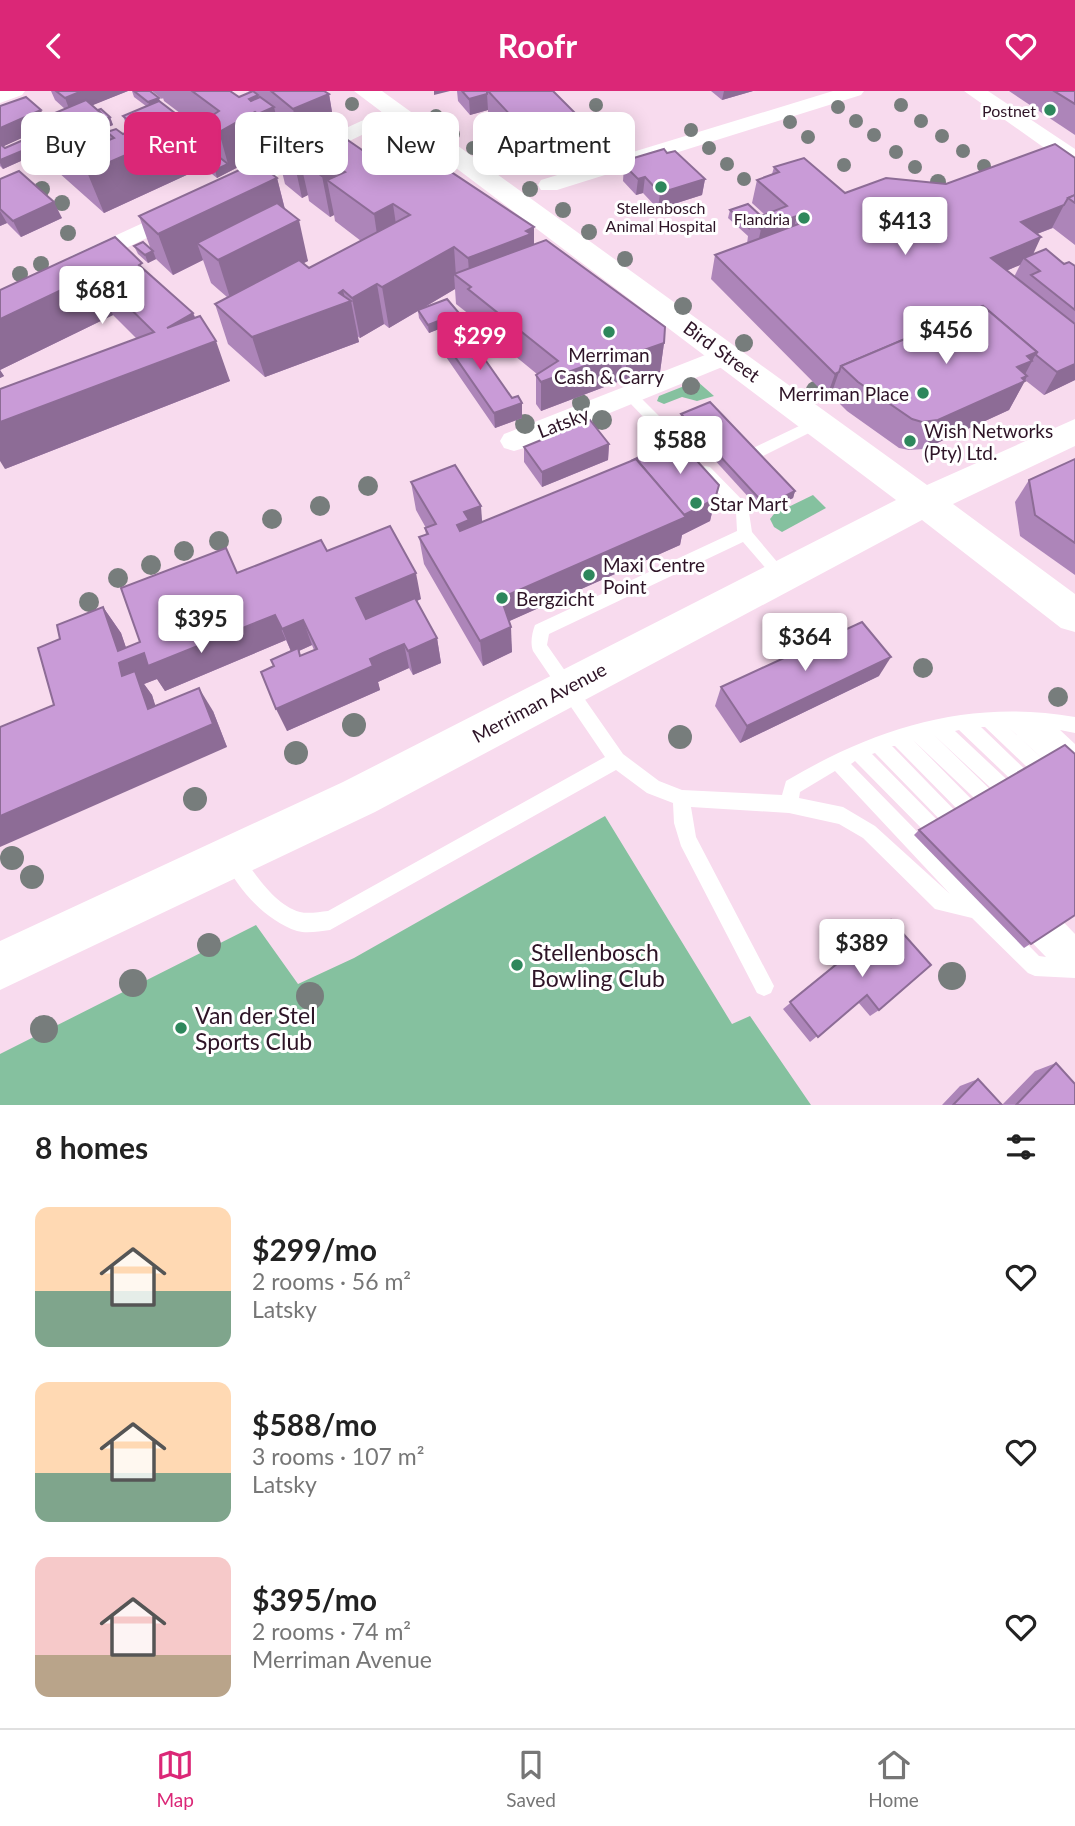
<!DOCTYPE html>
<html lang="en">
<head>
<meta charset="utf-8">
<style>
  :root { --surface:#fff; --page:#f2f2f2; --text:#222; --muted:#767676; --line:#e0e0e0; --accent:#db2777 }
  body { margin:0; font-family:Lato,sans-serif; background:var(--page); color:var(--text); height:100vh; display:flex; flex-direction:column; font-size:26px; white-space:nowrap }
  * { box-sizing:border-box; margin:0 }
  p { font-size:23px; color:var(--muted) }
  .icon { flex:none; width:38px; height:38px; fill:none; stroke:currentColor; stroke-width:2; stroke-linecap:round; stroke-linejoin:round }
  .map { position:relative; height:1014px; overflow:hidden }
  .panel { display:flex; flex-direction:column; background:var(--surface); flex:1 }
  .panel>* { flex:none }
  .guide { position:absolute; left:21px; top:21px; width:700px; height:63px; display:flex; gap:14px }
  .price { position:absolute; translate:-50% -60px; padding:0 16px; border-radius:7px; background:#fff; color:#222; font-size:23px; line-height:46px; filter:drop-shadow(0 2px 4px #0008) }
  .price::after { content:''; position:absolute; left:50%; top:42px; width:21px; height:16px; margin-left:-10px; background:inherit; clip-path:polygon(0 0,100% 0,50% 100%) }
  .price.selected { background:var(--accent); color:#fff }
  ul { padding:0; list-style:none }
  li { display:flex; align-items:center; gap:21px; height:175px; padding:0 35px }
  li span { display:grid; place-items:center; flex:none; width:196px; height:140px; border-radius:14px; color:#555 }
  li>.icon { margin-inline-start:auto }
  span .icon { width:84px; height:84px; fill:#fffc; stroke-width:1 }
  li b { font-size:30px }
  h2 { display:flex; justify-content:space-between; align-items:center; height:84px; padding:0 35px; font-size:30px }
  .chip { padding:0 24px; border-radius:14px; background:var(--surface); box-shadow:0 4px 18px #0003; font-size:24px; line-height:63px }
  .chip.selected { background:var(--accent); color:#fff }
  header { display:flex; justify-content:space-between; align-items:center; height:91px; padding:0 35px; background:var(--accent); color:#fff; font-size:32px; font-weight:700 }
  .tabs { display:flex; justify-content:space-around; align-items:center; height:98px; border-top:2px solid var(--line); background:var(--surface); font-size:19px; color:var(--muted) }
  .tabs a { display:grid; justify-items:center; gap:4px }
  .tabs .selected { color:var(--accent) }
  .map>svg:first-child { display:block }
  .green { fill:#85c19f }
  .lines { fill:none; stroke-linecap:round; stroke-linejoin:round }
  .service { fill:#fff; fill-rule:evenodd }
  .minor { fill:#fff; fill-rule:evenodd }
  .tertiary { fill:#fff; fill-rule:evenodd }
  .tree { fill:#777d7c }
  .wall { fill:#ad85b9; fill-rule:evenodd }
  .shaded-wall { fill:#8d6c96 }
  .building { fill:#c99bd7; stroke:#8d6c96; stroke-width:2 }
  .poi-dot { fill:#2e875c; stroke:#fff; stroke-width:2.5 }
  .labels { text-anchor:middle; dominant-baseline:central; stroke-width:6; stroke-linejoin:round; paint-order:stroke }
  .far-poi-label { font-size:16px; fill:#2e1427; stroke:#fff; text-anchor:end }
  .street-label { font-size:19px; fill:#2e1427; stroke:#fff }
  .poi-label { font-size:19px; fill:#2e1427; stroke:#fff; text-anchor:start }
  .near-poi-label { font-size:23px; fill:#2e1427; stroke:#fff; text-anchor:start }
</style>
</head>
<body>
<header><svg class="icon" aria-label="back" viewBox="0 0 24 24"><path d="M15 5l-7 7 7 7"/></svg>Roofr<svg class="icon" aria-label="heart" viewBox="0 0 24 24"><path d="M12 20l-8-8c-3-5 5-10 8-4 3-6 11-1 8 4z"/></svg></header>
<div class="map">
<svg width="1075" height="1014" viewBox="0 0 1075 1014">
  <rect width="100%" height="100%" fill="#f8dbee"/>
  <!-- green -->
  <g class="green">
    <path d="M697,290L714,305L697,310L682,306L664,313L657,310L659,305Z"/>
    <path d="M813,404L826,417L782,441L774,436L770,428L774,423Z"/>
    <path d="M605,725L732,933L750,925L811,1014H0V963L256,834L298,893L354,867Z"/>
  </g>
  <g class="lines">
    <!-- service -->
    <g class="service">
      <path d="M631,300L636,302L694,360L696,364L694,368H684L626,308L624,305Z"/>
      <path d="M818,326L825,331L823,335L757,368L752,369L745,364L747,360Z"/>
      <path d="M705,375L710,376L748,415L752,441L789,485L786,489H776L743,451L549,543L547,554L623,663L659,690L682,699L782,704L786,690C877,636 969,608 1075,626V642L1060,639L1075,653V672L1070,670L1075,674V694L1069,692L1007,635L1075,698V719L1069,716L985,636H981L1036,689L1039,695L1036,701L1030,703L1024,701L959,639L955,640L1020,701L1023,707L1020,713L1014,715L1008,713L934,644L1002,710L1005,716L1002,722L996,725L990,722L913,649L983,720L986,726L983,732L977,735L971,732L895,655H892L965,730L968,736L965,742L959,745L953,742L875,662L872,663L948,740L951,746L948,752L942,755L936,752L855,670L851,673L1039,865L1046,866L1020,839L1017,832L1020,825L1027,822L1033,825L1035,816L1042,813L1049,816L1075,843V887L1035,885L1028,882L972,827L935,818L863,747L839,733L789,722L691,716L696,746L774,895L771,902L764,905L757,902L681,755L674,732L673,712L647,702L616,679L330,839C319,840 308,843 297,840C266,830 236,797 224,768L226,762L233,759L240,762C254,781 274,814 300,821C308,823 319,821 328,820L605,666L533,560C530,552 532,542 535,534L737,440L736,421L698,380ZM835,680L950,803L875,735L843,716L799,707L800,701Z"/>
    </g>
    <!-- minor -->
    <g class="minor">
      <path d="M0,0H25L22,4L0,12Z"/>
      <path d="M833,0H864L861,4L557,99H541L538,94L541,89Z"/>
      <path d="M964,0H988L1075,58V75L1067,73Z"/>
      <path d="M394,15L401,17L404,21L401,25L240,103H224L221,98L224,93Z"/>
      <path d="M182,114L190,116L193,121L190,126L89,175L80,178L71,175L68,170L71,165Z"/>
      <path d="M728,255L737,258L741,264L737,270L524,357L514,360L504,357L500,350L504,343Z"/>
    </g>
    <!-- tertiary -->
    <path class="tertiary" d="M354,0H382L927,394L1075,328V355L953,413L1075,503V541L1061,537L922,429L375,721L0,899V850L343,691L896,409Z"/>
  </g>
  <!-- trees -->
  <g class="tree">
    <circle cx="352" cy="13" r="7"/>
    <circle cx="596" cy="14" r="7"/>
    <circle cx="901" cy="14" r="7"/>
    <circle cx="838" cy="16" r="7"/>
    <circle cx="436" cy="25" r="7"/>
    <circle cx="856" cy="30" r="7"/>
    <circle cx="921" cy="30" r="7"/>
    <circle cx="790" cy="31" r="7"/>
    <circle cx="691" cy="39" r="7"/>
    <circle cx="626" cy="42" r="7"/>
    <circle cx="453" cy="43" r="7"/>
    <circle cx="874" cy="44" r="7"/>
    <circle cx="942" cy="45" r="7"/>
    <circle cx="808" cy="46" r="7"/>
    <circle cx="404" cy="51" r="7"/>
    <circle cx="473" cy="57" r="7"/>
    <circle cx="709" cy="57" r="7"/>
    <circle cx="963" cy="60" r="7"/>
    <circle cx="896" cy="61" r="7"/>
    <circle cx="727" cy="73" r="7"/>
    <circle cx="844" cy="74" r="7"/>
    <circle cx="502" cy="75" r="7"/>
    <circle cx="984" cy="75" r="7"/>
    <circle cx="915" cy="76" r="7"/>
    <circle cx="744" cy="88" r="7"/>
    <circle cx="938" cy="91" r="8"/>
    <circle cx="42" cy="98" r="8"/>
    <circle cx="530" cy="98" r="8"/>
    <circle cx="62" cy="112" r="8"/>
    <circle cx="563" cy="119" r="8"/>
    <circle cx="589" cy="141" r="8"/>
    <circle cx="68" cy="142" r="8"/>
    <circle cx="625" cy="168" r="8"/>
    <circle cx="41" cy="173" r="8"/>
    <circle cx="20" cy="183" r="8"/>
    <circle cx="683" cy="215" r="9"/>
    <circle cx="744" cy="252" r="9"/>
    <circle cx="691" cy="295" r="9"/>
    <circle cx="815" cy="299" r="9"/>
    <circle cx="581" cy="312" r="9"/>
    <circle cx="602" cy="329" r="10"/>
    <circle cx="525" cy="333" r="10"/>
    <circle cx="368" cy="395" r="10"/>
    <circle cx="320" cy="415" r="10"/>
    <circle cx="272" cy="428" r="10"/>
    <circle cx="219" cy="450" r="10"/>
    <circle cx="184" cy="460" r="10"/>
    <circle cx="151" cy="474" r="10"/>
    <circle cx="118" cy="487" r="10"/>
    <circle cx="89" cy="511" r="10"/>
    <circle cx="923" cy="577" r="10"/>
    <circle cx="1058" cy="606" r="10"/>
    <circle cx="354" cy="634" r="12"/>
    <circle cx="680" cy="646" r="12"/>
    <circle cx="296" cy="662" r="12"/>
    <circle cx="195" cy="708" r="12"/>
    <circle cx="12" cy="767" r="12"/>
    <circle cx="32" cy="786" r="12"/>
    <circle cx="209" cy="854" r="12"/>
    <circle cx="952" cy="885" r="14"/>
    <circle cx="133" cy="892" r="14"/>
    <circle cx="310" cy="905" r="14"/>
    <circle cx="44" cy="938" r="14"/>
  </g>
  <!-- wall -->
  <g class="wall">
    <path d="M51,0H128L92,14L98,19L110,26L113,34L108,36L110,41L123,43L129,41L123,25L146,15L134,6L132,0H150L160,11L204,76L104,122L49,73L45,63L37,67L30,60L32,65L3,78L0,75V15L44,26L65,18L55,9ZM35,41L38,47L26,52L28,57H5L3,55Z"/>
    <path d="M152,0H230L239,6L250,1L248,0H324L329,3L333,27L322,31L341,49L368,63L369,69L534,153L664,252L660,281L624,295L620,290L541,320L536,313V284L537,283L470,228V224L456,213L455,198L420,219L459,222V230L429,242L419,227L418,220L389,237L384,233L360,247L357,245L359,251L265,286L228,253L215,213L227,206L211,192L203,169L173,184L156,168L148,172L138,163L134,155L151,159L139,125L277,87L285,118L308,170L303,172L309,177L361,150L335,130L334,124L330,126L309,110L308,104L302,107L285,93L277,60L268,64L265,62L217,87L208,80L206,72L215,67L209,44L164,10L163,7L162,8ZM276,23L298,41L315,34L282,49Z"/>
    <path d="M457,0H553L580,58L529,73L488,29V19L470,24L458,10Z"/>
    <path d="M711,0H753L722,9Z"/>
    <path d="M1009,0H1075V44Z"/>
    <path d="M667,62L705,88L702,104L658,118L643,102L636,104L623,90L624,74L627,73V69Z"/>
    <path d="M1075,67V154L1053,137L1037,143L1033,163L1075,175V289L1044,304L1025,289L1009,319L924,358L909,359L899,357L847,320L831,304L827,305L711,188L715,164L747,153L748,145L728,127L730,119L761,125L765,124L752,112L757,89L772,83L774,76L845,102L946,93ZM1020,174L1014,186L1006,180Z"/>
    <path d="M0,88L62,127L21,146L7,132L0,135Z"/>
    <path d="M115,146L144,178L193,222L230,290L5,378L137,248L113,224L0,279L4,285L0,287V199Z"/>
    <path d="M442,247L512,307L522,312V327L495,337L444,263Z"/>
    <path d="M681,323L795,400L793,407L763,422L680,331Z"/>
    <path d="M609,353L608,369L542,396L524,371V356Z"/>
    <path d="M1075,368V484L1020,445L1015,411L1029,389Z"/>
    <path d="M411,391L482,431L719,394L710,430L682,444L680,454L509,530L512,561L483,575L424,473L419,446L426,444L425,437H426L416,419Z"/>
    <path d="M327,460L421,508L417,510L437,547L441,572L413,584L409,577L389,586L378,591L380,599L287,640L274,575L291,560L286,549L165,600L157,588L144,593L152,604L155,615L213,620L227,656L54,614L60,548L103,516L121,542L126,557L140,551L237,482ZM312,554L314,559L300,565L299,560Z"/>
    <path d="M879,585L740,652L715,615L721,596Z"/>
    <path d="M919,739L1075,824L1024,857L914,744Z"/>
    <path d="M891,829L879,919L870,925L858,911L810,951L783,918Z"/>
    <path d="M1056,972L1075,1014H942L960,995L978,988L1002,1014L1035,980Z"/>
  </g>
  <!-- shaded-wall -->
  <g class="shaded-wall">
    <path d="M82,0H128L71,23L65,7Z"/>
    <path d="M434,0H450L434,4Z"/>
    <path d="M724,0H753L722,9Z"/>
    <path d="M329,3L333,27L298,41L293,18Z"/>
    <path d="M487,3L488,19L470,24L469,8Z"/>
    <path d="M258,4L262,21L274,16L284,57L276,52L277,60L268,64L258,23L255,21L265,62L217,87L215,79L228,73L219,41L249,8Z"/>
    <path d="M159,7L161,15L151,19L148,11Z"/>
    <path d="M41,19L48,35L31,32L35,41L0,57V37Z"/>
    <path d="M102,23L110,26L113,34L108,36L111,45L107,41L117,67L192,35L204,76L104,122L87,81L110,71L95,33L100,24Z"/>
    <path d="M90,28L106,69L79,32Z"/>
    <path d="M581,28L580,58L529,73L528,43Z"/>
    <path d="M41,55L45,63L37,67L33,58Z"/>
    <path d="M29,57L32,65L3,78L0,72V69Z"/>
    <path d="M312,57L317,82L300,69L308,104L302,107L293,66Z"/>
    <path d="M339,77L344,101L327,89L334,124L330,126L322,85Z"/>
    <path d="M645,86L643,102L636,104L638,88Z"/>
    <path d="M277,87L287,127L197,152L203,169L173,184L158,143Z"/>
    <path d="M705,88L702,104L658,118L660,102Z"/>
    <path d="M54,111L62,127L21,146L13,130Z"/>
    <path d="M393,113L399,154L380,164L374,123Z"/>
    <path d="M1064,114L1052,137L1009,154L1021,131Z"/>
    <path d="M0,120L7,132L0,135Z"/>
    <path d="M797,125L791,148L756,161L761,138Z"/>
    <path d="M299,129L308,170L231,210L218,169Z"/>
    <path d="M534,136V176L470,196L468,167Z"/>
    <path d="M1041,146L1030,170L1024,167L1020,174L980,191L991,167Z"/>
    <path d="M454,156L456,185L454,183L455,198L389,237L382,196Z"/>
    <path d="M153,160L156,168L148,172L145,164Z"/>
    <path d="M95,183L113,224L0,279L4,285L0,287V228Z"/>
    <path d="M377,193L384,233L360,247L352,207Z"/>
    <path d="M343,199L346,212L351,210L359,251L265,286L252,246Z"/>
    <path d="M193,222L204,254L216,250L230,290L5,378L0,370V331Z"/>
    <path d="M459,222V230L429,242L428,234Z"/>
    <path d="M664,252L660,281L624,295L627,265Z"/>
    <path d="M623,261L620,290L541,320V291Z"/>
    <path d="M1037,261L1023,287L1027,285L1025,290L1009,319L924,358L938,329L1017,276L1027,265Z"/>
    <path d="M1075,273V289L1044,304L1057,281Z"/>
    <path d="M839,281L831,304L827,305L835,283Z"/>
    <path d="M522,312V327L495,337L494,322Z"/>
    <path d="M609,353L608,369L542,396V381Z"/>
    <path d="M795,400L793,407L763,422L766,415Z"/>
    <path d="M715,408L710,430L682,444L680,454L503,533L501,507L680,426Z"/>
    <path d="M481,415L483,442L471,456L457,434L464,421Z"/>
    <path d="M416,482L421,508L363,533L356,507Z"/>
    <path d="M103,516L121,542L130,568L144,562L275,524L286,549L165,600L157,588L144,593L152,604L164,641L122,585L119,572L118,560Z"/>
    <path d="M303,529L312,554L292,563L282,538Z"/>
    <path d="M511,536L512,561L483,575L480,550Z"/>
    <path d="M437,547L441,572L413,584L408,560Z"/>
    <path d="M404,553L409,577L378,591L380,599L287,640L276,618L370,568Z"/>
    <path d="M891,566L879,585L740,652L747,635Z"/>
    <path d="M199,597L213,620L227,656L0,756V725Z"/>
  </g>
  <!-- building -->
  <g class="building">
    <path d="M56,0H82L65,7Z"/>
    <path d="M134,0H150L159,7L148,11Z"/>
    <path d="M192,0H230L239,6L253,0L258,4L249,8L251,10L260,6L274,16L258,23L255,21L219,41L204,30L219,20Z"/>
    <path d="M271,0H324L329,3L293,18Z"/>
    <path d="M462,0H487V3L469,8Z"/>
    <path d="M488,0H553L581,28L528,43Z"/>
    <path d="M1054,0H1075V13Z"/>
    <path d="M26,6L41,19L0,37V15Z"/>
    <path d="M86,9L102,23L100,24L105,29L95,33L90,28L79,32L102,52L114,47L107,41L116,38L123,43L138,37L123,25L159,10L192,35L87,81L31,32Z"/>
    <path d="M101,18L110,26L104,28L102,23L98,19Z"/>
    <path d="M322,31L340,44L336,46L342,50L346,48L368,63L364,65L369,69L374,67L391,79L424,63L534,136L526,140L531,143L468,167L454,156L382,196L377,193L352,207L343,199L339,202L351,210L252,246L215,213L299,169L309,177L410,124L393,113L374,123L327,89L345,81L339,77L322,85L300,69L317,61L312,57L293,66L276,52Z"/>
    <path d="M38,47L41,55L33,58L26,52Z"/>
    <path d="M21,50L29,57L0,69V53L5,57Z"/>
    <path d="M1055,53L1075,67V104L1068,107L1064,114L1021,131L1041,146L991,167L1075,233V273L1057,281L1036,264L1037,261L983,215L841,275L839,281L835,283L715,164L804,131L797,125L761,138L751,129L787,115L757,89L779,81L774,76L804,67L845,102L886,87L946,93Z"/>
    <path d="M664,58L667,62L675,60L705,88L660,102L645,86L638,88L624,74L630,72L627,69Z"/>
    <path d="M219,66L228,73L215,79L206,72Z"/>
    <path d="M257,71L277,87L158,143L139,125Z"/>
    <path d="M19,80L54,111L13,130L0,118V88Z"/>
    <path d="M1075,104V112L1068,107Z"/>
    <path d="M277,112L299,129L218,169L197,152Z"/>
    <path d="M748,113L761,125L751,129L749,137L730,119Z"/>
    <path d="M115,146L142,172L139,174L193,222L167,237L200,225L216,250L0,331V298L154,241L95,183L0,228V199Z"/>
    <path d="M546,149L665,236L664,252L627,265L623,261L541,291L536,284L558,270L468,198L471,196L454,183Z"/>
    <path d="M143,151L153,160L145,164L134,155Z"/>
    <path d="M1046,158L1064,173L1069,171L1075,175V219L1031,184L1040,180L1024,167Z"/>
    <path d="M447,208L459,222L428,234L418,219Z"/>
    <path d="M983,215L1037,261L1027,265L1032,270L1017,276L1027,285L1022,287L1025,290L938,329L922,331L912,328L858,291L841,275Z"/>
    <path d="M465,240L512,307L518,305L522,312L494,322L442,247Z"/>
    <path d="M710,311L795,400L766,415L681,323Z"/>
    <path d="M590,329L609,353L542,381L524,356Z"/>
    <path d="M677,348L719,394L715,408L684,424L636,368L631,370Z"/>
    <path d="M636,368L686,426L501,507L511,536L480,550L419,446L428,443L425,437L436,433L411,391L455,374L481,415L464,421L469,429L457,434L460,440Z"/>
    <path d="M1075,368V452L1035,424L1029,389Z"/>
    <path d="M390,435L416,482L356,507L366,528L415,507L437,547L408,560L404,553L383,562L370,568L373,575L276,618L261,581L274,575L271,569L298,557L300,565L317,558L303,529L282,538L275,524L148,575L144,562L121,571L119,572L122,585L135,580L148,618L199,597L213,633L0,725V636L54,614L38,557L60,548L57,534L103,516L118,560L140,551L121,497L226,457L237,482L321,449L327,460Z"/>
    <path d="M862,531L891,566L747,635L721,596Z"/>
    <path d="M1065,654L1075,663V824L1031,853L919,739Z"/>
    <path d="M891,829L931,874L879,919L867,904L818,946L790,911Z"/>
    <path d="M1056,972L1075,993V1014H1016Z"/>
    <path d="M978,988L1002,1014H953Z"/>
  </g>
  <!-- markers -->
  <g class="poi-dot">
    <circle cx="1050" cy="19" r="7"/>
    <circle cx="661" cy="96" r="7"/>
    <circle cx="804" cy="127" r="7"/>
    <circle cx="609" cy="241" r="7"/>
    <circle cx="923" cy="302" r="7"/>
    <circle cx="910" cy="350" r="7"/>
    <circle cx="696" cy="412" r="7"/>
    <circle cx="589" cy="484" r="7"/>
    <circle cx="502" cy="507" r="7"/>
    <circle cx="517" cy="874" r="7"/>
    <circle cx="181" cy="937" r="7"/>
  </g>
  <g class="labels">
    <!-- far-poi labels -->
    <g class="far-poi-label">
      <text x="1036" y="19">Postnet</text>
      <text x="661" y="116" text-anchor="middle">Stellenbosch<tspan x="661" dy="18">Animal Hospital</tspan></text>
      <text x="790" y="127">Flandria</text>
    </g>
    <!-- street labels -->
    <g class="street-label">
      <text transform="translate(722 260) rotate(36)">Bird Street</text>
      <text transform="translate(563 331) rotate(-21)">Latsky</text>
      <text transform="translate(539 611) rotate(-28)">Merriman Avenue</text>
    </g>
    <!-- poi labels -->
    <g class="poi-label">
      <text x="609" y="263" text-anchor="middle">Merriman<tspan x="609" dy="22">Cash &amp; Carry</tspan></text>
      <text x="909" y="302" text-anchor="end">Merriman Place</text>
      <text x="924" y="339">Wish Networks<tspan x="924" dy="22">(Pty) Ltd.</tspan></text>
      <text x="710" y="412">Star Mart</text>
      <text x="603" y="473">Maxi Centre<tspan x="603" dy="22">Point</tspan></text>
      <text x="516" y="507">Bergzicht</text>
    </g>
    <!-- near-poi labels -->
    <g class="near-poi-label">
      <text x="531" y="861">Stellenbosch<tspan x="531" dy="26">Bowling Club</tspan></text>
      <text x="195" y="924">Van der Stel<tspan x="195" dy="26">Sports Club</tspan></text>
    </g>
  </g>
</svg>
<b class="price" style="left:905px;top:166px">$413</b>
<b class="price" style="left:102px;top:235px">$681</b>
<b class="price" style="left:946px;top:275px">$456</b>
<b class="price selected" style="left:480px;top:281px">$299</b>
<b class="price" style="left:680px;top:385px">$588</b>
<b class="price" style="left:201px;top:564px">$395</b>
<b class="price" style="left:805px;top:582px">$364</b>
<b class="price" style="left:862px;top:888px">$389</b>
<div class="guide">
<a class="chip">Buy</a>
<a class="chip selected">Rent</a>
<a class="chip">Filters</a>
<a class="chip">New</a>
<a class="chip">Apartment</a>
</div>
</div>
<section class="panel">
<h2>8 homes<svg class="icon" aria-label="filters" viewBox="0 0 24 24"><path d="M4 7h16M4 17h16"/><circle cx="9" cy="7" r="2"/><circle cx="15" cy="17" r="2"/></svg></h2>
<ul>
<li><span style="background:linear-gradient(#ffd9b3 60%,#7fa58c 0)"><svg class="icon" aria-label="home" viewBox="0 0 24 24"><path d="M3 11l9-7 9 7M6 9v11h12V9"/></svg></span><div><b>$299/mo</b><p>2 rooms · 56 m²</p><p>Latsky</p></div><svg class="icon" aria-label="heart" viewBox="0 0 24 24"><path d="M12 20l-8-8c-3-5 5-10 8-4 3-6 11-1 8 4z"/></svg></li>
<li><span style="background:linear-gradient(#ffd9b3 65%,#7fa58c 0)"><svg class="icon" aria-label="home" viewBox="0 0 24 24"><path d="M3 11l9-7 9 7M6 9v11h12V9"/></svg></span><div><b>$588/mo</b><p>3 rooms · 107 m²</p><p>Latsky</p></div><svg class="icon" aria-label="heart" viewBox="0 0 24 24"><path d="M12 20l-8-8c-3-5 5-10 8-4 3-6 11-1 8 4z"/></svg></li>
<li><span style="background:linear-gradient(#f6c9c9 70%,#b9a48a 0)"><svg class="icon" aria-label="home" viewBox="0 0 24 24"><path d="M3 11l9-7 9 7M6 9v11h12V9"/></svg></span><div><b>$395/mo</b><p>2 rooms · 74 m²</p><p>Merriman Avenue</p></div><svg class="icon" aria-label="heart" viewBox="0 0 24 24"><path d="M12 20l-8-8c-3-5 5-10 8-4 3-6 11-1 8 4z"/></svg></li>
</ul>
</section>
<nav class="tabs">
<a class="selected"><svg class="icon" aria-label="map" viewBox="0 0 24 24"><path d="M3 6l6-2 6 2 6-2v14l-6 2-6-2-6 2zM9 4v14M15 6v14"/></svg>Map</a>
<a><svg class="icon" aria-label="saved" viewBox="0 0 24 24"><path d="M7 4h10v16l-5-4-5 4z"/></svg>Saved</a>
<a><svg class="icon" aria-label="home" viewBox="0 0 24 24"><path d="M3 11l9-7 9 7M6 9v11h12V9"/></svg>Home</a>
</nav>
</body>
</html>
